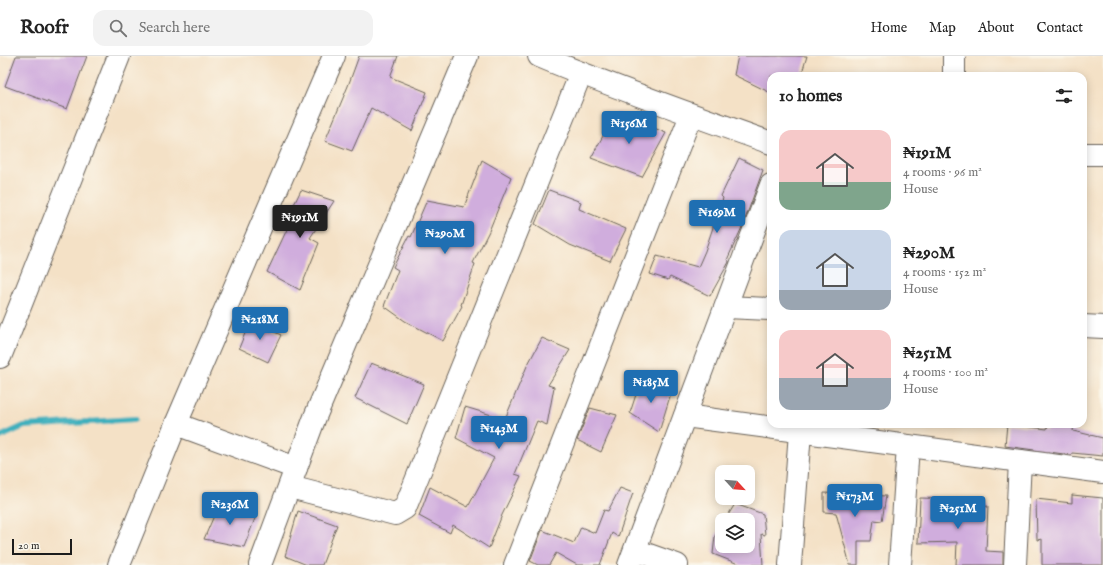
<!DOCTYPE html>
<html lang="en">
<head>
<meta charset="utf-8">
<style>
  :root { --surface:#fff; --page:#f2f2f2; --text:#222; --muted:#767676; --line:#e0e0e0; --accent:#1f6fb2 }
  body { margin:0; font-family:"IM FELL English",serif; background:var(--page); color:var(--text); height:100vh; display:flex; flex-direction:column; font-size:15px; white-space:nowrap }
  * { box-sizing:border-box; margin:0 }
  p { font-size:13px; color:var(--muted) }
  .icon { flex:none; width:22px; height:22px; fill:none; stroke:currentColor; stroke-width:2; stroke-linecap:round; stroke-linejoin:round }
  .map { position:relative; flex:1; overflow:hidden }
  .panel { position:absolute; left:767px; top:16px; width:320px; height:356px; display:flex; flex-direction:column; background:var(--surface); border-radius:12px; box-shadow:0 2px 10px #0003 }
  .panel>* { flex:none }
  .needle { width:26px; rotate:116deg }
  .controls { position:absolute; left:715px; top:409px; display:grid; gap:8px }
  .controls a { display:grid; place-items:center; width:40px; height:40px; border-radius:8px; background:var(--surface); box-shadow:0 2px 10px #0003; font-size:20px }
  .scale { position:absolute; left:12px; bottom:10px; width:60px; box-sizing:border-box; padding-left:4px; border:2px solid #1c1c1c; border-top:0; font-size:11px; line-height:14px; white-space:nowrap; color:#1c1c1c; -webkit-text-stroke:3px #fbf7ec; paint-order:stroke }
  .price { position:absolute; translate:-50% -34px; padding:0 9px; border-radius:4px; background:var(--accent); color:#fff; font-size:13px; line-height:26px; filter:drop-shadow(0 1px 2px #0008) }
  .price::after { content:''; position:absolute; left:50%; top:24px; width:12px; height:9px; margin-left:-6px; background:inherit; clip-path:polygon(0 0,100% 0,50% 100%) }
  .price.on { background:#222; color:#fff }
  ul { padding:0; list-style:none }
  li { display:flex; align-items:center; gap:12px; height:100px; padding:0 12px }
  li span { display:grid; place-items:center; flex:none; width:112px; height:80px; border-radius:12px; color:#555 }
  li>.icon { margin-inline-start:auto }
  span .icon { width:48px; height:48px; fill:#fffc; stroke-width:1 }
  li b { font-size:17px }
  h2 { display:flex; justify-content:space-between; align-items:center; height:48px; padding:0 12px; font-size:17px }
  header { display:flex; align-items:center; gap:24px; box-sizing:border-box; height:56px; padding:0 20px; background:var(--surface); border-bottom:1px solid var(--line) }
  header strong { font-size:19px }
  nav { display:flex; gap:22px; margin-inline-start:auto; font-size:14px }
  .search { width:280px; height:36px; background:var(--page); display:flex; align-items:center; gap:10px; box-sizing:border-box; padding:0 14px; border-radius:12px; color:var(--muted); font-size:15px }
  .map>svg:first-child { display:block }
  .lines { fill:none; stroke-linecap:round; stroke-linejoin:round }
  .stream { stroke:#41b0bd; stroke-width:6 }
  .building { fill:#d0addd }
  .minor-casing { stroke:#686158; stroke-width:24 }
  .minor { stroke:#fff; stroke-width:22 }
</style>
</head>
<body>
<header>
<strong>Roofr</strong>
<div class="search"><svg class="icon" aria-label="search" viewBox="0 0 24 24"><circle cx="10" cy="10" r="6"/><path d="M15 15l6 6"/></svg>Search here</div>
<nav><a>Home</a><a>Map</a><a>About</a><a>Contact</a></nav>
</header>
<div class="map">
<svg width="1103" height="509" viewBox="0 0 1103 509">
  <rect width="100%" height="100%" fill="#fbf7ec"/>
  <filter id="ink" filterUnits="userSpaceOnUse"><feTurbulence type="fractalNoise" baseFrequency=".025" numOctaves="2"/><feDisplacementMap in="SourceGraphic" scale="8" xChannelSelector="R" yChannelSelector="G"/><feConvolveMatrix kernelMatrix="1 2 1 2 8 2 1 2 1" color-interpolation-filters="sRGB"/></filter>
  <filter id="wash" filterUnits="userSpaceOnUse"><feTurbulence type="fractalNoise" baseFrequency=".012" numOctaves="4" result="noise"/><feDisplacementMap in="SourceGraphic" scale="16" xChannelSelector="R" yChannelSelector="G"/><feGaussianBlur stdDeviation="0.9" result="paint"/><feColorMatrix in="noise" values="0 0 0 0 0 0 0 0 0 0 0 0 0 0 0 0 0 1.4 0 .05"/><feComposite in="paint" operator="in"/></filter>
  <g filter="url(#wash)">
    <rect width="100%" height="100%" fill="#f4e1c6"/>
    <g class="lines">
      <!-- stream -->
      <path class="stream" d="M0,381L24,370L135,363"/>
    </g>
    <g id="blocks">
      <!-- building -->
      <g class="building">
        <path d="M16,0H87L67,53L5,30Z"/>
        <path d="M359,0H398L390,21L427,36L412,75L371,52L352,95L325,85L348,30Z"/>
        <path d="M738,0H807L801,20H771V37L734,19Z"/>
        <path d="M616,56L666,77L642,121L591,102Z"/>
        <path d="M739,102L763,114L743,169L727,204L729,205V206L710,240L670,221L668,224L650,218L657,200L698,211L705,195L723,142L721,140Z"/>
        <path d="M482,104L511,121L489,175L473,207L475,208L461,249L462,250L443,285L405,265L384,250L398,214L393,211L409,180L411,181L427,144L464,151Z"/>
        <path d="M301,134L334,145L310,182L319,187L300,234L267,216L290,167L286,165Z"/>
        <path d="M549,134L581,146L579,153L626,173L610,205L570,189L535,168Z"/>
        <path d="M250,265L281,279L268,306L239,292Z"/>
        <path d="M542,282L570,294L548,329L554,331L547,369L537,365L515,418L521,420L502,459L489,492L453,469L450,477L419,460L430,431L468,451L494,402L456,382L465,351L505,363L527,310Z"/>
        <path d="M371,307L424,328L407,368L355,342Z"/>
        <path d="M642,320L671,337L659,376L630,357Z"/>
        <path d="M590,352L617,359L601,396L577,384Z"/>
        <path d="M1007,368L1047,373L1048,368H1074L1073,375L1103,382V400L1072,397L1071,399L1005,390Z"/>
        <path d="M620,432L633,437L618,481L612,477L600,509H577L556,497L549,509H538L530,505L542,474L574,487L581,471L595,477L604,454L608,455Z"/>
        <path d="M824,437L886,440L882,465L874,464L871,485H858V509H850L836,457L824,456Z"/>
        <path d="M1072,439L1103,442V509H1042V483L1037,484L1036,443L1072,447Z"/>
        <path d="M920,442L954,443V447L975,444L974,452L988,450L986,495L1003,496V509H956L957,486L918,487Z"/>
        <path d="M219,448L256,460L244,491L204,483Z"/>
        <path d="M735,448L763,458L765,479L761,478L763,509H741L713,498L715,480L722,469V490H748V464H725Z"/>
        <path d="M298,455L337,469L322,509H307L285,500Z"/>
      </g>
    </g>
  </g>
  <g filter="url(#ink)">
    <use href="#blocks" fill-opacity="0" stroke="#686158" stroke-width="1"/>
    <g class="lines">
      <defs>
        <g id="minor">
          <path d="M539,0C615,32 693,59 771,87"/>
          <path d="M954,20V0"/>
          <path d="M1083,98H1103"/>
          <path d="M726,251L771,253"/>
          <path d="M1083,270L1103,271"/>
          <path d="M0,301L119,0"/>
          <path d="M685,360L1103,416"/>
          <path d="M176,368L296,412"/>
          <path d="M290,431L395,458L405,452L581,17"/>
          <path d="M635,494L677,509"/>
          <path d="M119,509L176,368L334,0"/>
          <path d="M260,509L315,361L467,0"/>
          <path d="M515,509L691,59"/>
          <path d="M629,509L771,129"/>
          <path d="M790,509L800,376"/>
          <path d="M900,509L908,390"/>
          <path d="M1015,509L1020,405"/>
        </g>
      </defs>
      <!-- minor casing -->
      <use href="#minor" class="minor-casing"/>
      <!-- minor -->
      <use href="#minor" class="minor"/>
    </g>
  </g>
</svg>
<div class="controls">
<a><svg class="needle" viewBox="-14 -14 28 28"><path d="M0-13l5 13h-10z" fill="#e53935"/><path d="M0 13l5-13h-10z" fill="#767676"/></svg></a>
<a><svg class="icon" aria-label="layers" viewBox="0 0 24 24"><path d="M12 4l9 5-9 5-9-5zM3 14l9 5 9-5"/></svg></a>
</div>
<div class="scale">20 m</div>
<b class="price" style="left:629px;top:89px">₦156M</b>
<b class="price" style="left:717px;top:178px">₦169M</b>
<b class="price on" style="left:300px;top:183px">₦191M</b>
<b class="price" style="left:445px;top:199px">₦290M</b>
<b class="price" style="left:260px;top:285px">₦218M</b>
<b class="price" style="left:651px;top:348px">₦185M</b>
<b class="price" style="left:499px;top:394px">₦143M</b>
<b class="price" style="left:855px;top:462px">₦173M</b>
<b class="price" style="left:230px;top:470px">₦236M</b>
<b class="price" style="left:958px;top:474px">₦251M</b>
<section class="panel">
<h2>10 homes<svg class="icon" aria-label="filters" viewBox="0 0 24 24"><path d="M4 7h16M4 17h16"/><circle cx="9" cy="7" r="2"/><circle cx="15" cy="17" r="2"/></svg></h2>
<ul>
<li><span style="background:linear-gradient(#f6c9c9 65%,#7fa58c 0)"><svg class="icon" aria-label="home" viewBox="0 0 24 24"><path d="M3 11l9-7 9 7M6 9v11h12V9"/></svg></span><div><b>₦191M</b><p>4 rooms · 96 m²</p><p>House</p></div></li>
<li><span style="background:linear-gradient(#c9d6e8 75%,#9aa5b1 0)"><svg class="icon" aria-label="home" viewBox="0 0 24 24"><path d="M3 11l9-7 9 7M6 9v11h12V9"/></svg></span><div><b>₦290M</b><p>4 rooms · 152 m²</p><p>House</p></div></li>
<li><span style="background:linear-gradient(#f6c9c9 60%,#9aa5b1 0)"><svg class="icon" aria-label="home" viewBox="0 0 24 24"><path d="M3 11l9-7 9 7M6 9v11h12V9"/></svg></span><div><b>₦251M</b><p>4 rooms · 100 m²</p><p>House</p></div></li>
</ul>
</section>
</div>
</body>
</html>
